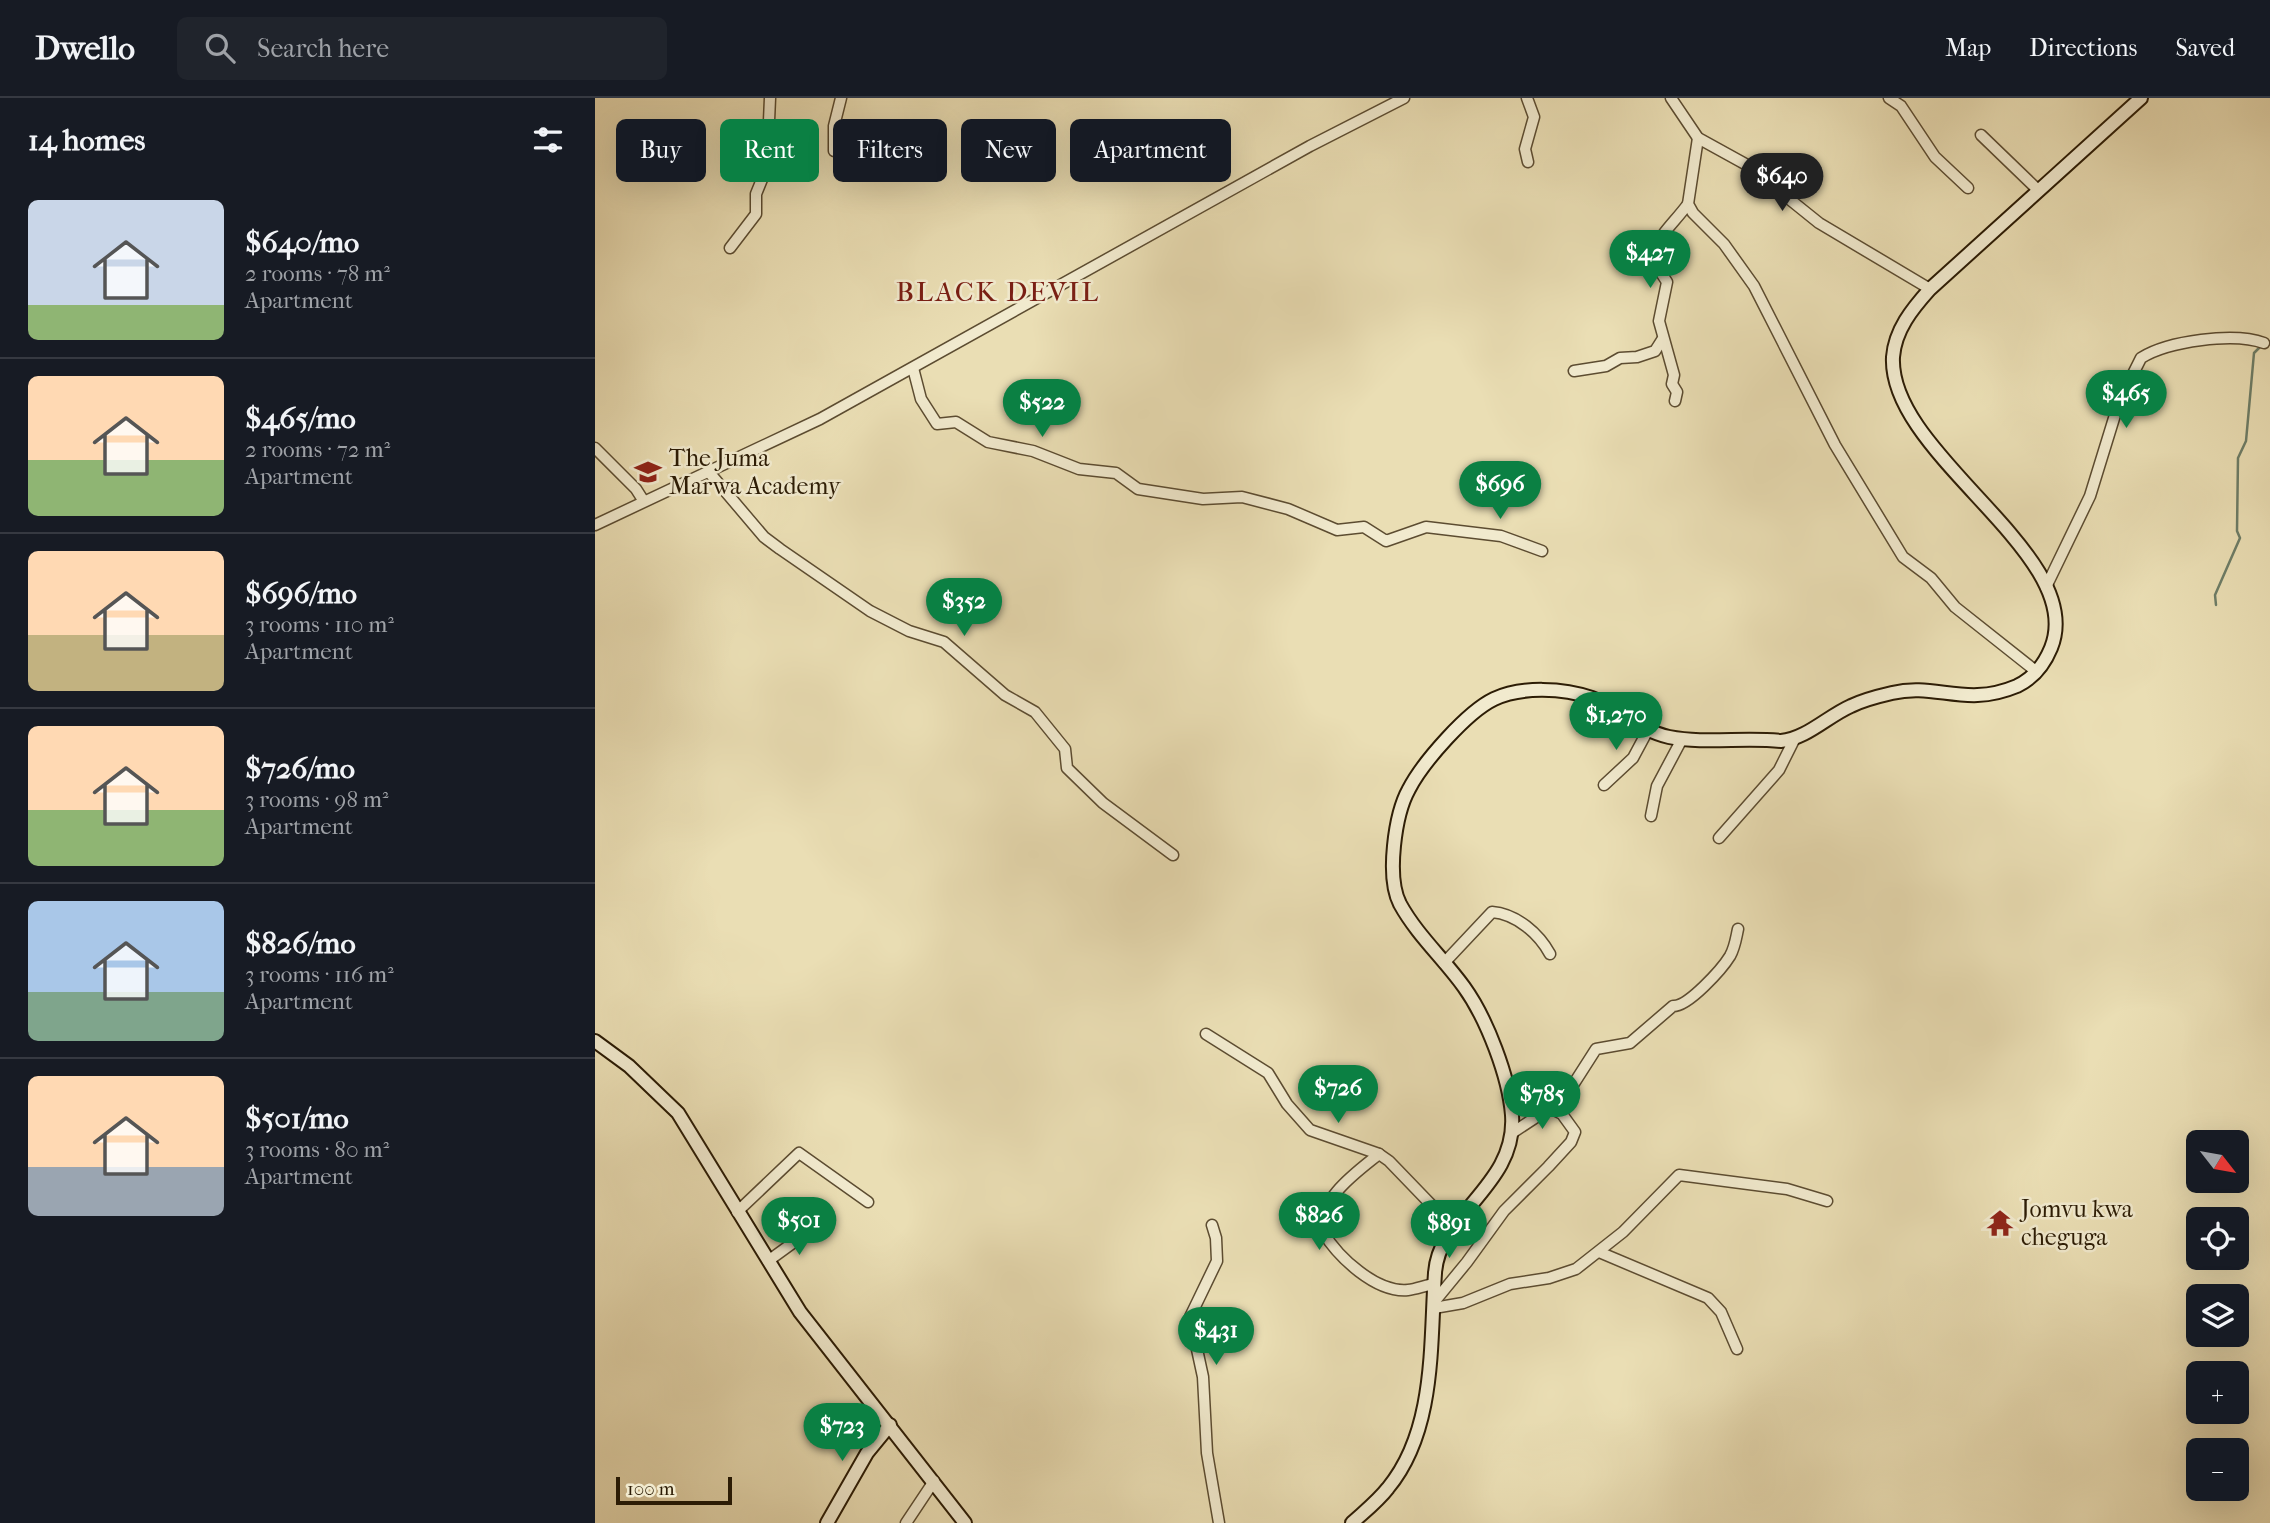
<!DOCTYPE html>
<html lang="en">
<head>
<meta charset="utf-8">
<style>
  :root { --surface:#171b24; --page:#20242c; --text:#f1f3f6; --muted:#9ea1a6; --line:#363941; --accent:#0b8043 }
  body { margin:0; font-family:"IM FELL French Canon",serif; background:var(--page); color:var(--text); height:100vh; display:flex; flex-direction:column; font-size:26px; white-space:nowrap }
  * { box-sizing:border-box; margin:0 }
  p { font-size:23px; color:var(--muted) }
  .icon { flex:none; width:38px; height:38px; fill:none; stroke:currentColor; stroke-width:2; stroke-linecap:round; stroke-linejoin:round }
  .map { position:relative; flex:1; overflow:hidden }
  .panel { display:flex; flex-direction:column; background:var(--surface); width:595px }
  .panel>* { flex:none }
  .hud { position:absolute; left:21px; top:21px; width:665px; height:63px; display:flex; gap:14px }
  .needle { width:46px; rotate:121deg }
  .fabs { position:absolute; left:1591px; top:1032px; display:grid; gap:14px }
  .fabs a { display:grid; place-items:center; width:63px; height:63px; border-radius:10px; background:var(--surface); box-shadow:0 7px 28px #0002; font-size:35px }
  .scale { position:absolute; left:21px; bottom:18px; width:116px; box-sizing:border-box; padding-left:7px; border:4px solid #2c1c05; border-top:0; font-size:19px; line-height:24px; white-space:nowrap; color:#2c1c05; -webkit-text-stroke:5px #f1eace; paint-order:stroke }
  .price { position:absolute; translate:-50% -60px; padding:0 16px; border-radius:24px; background:var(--accent); color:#fff; font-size:23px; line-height:46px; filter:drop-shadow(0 2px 4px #0008) }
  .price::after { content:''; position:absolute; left:50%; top:42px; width:21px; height:16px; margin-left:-10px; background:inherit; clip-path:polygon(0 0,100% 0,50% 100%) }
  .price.active { background:#222; color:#fff }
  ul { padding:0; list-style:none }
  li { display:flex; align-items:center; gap:21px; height:175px; padding:0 28px }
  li+li { border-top:2px solid var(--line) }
  li span { display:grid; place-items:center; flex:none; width:196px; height:140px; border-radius:10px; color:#555 }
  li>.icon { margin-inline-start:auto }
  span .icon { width:84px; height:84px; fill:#fffc; stroke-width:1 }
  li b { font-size:30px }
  h2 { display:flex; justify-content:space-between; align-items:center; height:84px; padding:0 28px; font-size:30px }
  .tag { padding:0 24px; border-radius:10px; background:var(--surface); box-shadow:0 7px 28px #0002; font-size:24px; line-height:63px }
  .tag.active { background:var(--accent); color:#fff }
  header { display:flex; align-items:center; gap:42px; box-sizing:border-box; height:98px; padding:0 35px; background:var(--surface); border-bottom:2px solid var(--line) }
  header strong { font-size:33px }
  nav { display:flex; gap:38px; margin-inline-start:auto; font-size:24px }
  .search { width:490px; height:63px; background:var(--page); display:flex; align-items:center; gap:18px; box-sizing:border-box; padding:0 24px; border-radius:10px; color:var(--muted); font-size:26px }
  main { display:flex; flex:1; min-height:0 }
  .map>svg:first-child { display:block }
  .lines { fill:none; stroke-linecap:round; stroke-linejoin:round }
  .stream { stroke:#6d7d67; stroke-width:2.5 }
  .street-casing { stroke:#5c4c31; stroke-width:13 }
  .secondary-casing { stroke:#2c1c05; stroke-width:16 }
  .street { stroke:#f1eace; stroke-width:10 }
  .secondary { stroke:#f1eace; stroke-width:12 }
  .labels { text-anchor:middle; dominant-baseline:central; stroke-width:5; stroke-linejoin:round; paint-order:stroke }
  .poi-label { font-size:24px; fill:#2c1c05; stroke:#f1eace; text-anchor:start }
  .quarter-label { font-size:28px; letter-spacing:2px; fill:#7a1f14; stroke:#f1eace }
</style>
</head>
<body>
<header>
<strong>Dwello</strong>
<div class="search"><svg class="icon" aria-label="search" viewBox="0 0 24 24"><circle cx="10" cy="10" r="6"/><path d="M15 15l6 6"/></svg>Search here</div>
<nav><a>Map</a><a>Directions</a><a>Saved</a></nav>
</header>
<main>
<section class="panel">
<h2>14 homes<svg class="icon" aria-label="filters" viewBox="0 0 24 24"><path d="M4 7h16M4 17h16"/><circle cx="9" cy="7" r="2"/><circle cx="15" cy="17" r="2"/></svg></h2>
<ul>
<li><span style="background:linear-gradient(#c9d6e8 75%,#8fb573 0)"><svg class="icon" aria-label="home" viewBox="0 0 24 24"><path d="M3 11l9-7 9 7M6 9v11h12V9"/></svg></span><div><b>$640/mo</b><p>2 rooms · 78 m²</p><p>Apartment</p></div></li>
<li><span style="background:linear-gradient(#ffd9b3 60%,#8fb573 0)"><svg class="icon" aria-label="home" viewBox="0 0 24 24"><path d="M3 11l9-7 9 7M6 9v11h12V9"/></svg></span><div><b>$465/mo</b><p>2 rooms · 72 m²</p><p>Apartment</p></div></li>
<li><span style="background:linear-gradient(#ffd9b3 60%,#c2b280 0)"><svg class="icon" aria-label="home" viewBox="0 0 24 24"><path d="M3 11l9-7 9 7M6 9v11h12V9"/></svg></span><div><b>$696/mo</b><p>3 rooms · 110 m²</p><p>Apartment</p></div></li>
<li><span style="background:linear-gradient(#ffd9b3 60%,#8fb573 0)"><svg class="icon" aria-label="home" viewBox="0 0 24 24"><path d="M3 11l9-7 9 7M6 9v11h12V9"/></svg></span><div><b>$726/mo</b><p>3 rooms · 98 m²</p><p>Apartment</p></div></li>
<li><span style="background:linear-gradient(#a9c7e8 65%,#7fa58c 0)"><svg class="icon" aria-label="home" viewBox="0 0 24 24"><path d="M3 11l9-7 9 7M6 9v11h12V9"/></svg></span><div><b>$826/mo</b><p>3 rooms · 116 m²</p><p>Apartment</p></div></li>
<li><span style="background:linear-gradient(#ffd9b3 65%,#9aa5b1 0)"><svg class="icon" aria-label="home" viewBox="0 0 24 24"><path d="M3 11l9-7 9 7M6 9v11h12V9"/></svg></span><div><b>$501/mo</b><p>3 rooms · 80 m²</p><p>Apartment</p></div></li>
</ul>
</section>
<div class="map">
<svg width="1675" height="1425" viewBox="0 0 1675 1425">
  <rect width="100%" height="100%" fill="#eadeb4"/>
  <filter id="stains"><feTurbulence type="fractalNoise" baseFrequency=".00286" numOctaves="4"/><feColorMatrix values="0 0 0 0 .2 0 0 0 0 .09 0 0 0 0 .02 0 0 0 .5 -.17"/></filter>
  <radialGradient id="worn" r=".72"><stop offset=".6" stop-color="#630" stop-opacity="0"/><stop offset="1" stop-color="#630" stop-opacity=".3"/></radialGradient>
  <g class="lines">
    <!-- stream -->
    <path class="stream" d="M1621,507L1620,497L1645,440L1642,433L1643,360L1651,343L1659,255L1667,247"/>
    <defs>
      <g id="street">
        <path d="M932,0L939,19L930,51L933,64"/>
        <path d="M1076,0L1103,40L1152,67L1224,125L1335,191"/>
        <path d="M1294,0L1306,8L1340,59L1373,90"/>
        <path d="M1386,37L1443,92"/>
        <path d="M1103,40L1093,106L1098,115L1129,146L1159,188L1240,347L1308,459L1336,480L1360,509L1442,574"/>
        <path d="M239,53V28L246,0"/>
        <path d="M135,150L161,116V96L172,69L175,0"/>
        <path d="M318,270L326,301L342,326L361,324L393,344L438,353L484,371L521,375L543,391L608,401L647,399L693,411L742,432L769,429L791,443L831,429L906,438L947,453"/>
        <path d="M979,273L1011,268L1025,260L1042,259L1060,253L1067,242"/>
        <path d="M1080,303L1082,294L1077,286L1079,277L1064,223L1072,184C1046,148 1070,137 1093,106"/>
        <path d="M0,350L41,391L48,402"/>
        <path d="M113,373L169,439L185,451L275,513L314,533L349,544L410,597L440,614L470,651L472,670L508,705L578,757"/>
        <path d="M0,427L225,321L715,48L809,0"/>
        <path d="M1451,489L1495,398L1524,304L1546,260C1573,243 1639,234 1669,245"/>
        <path d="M1009,687L1038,660L1053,632"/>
        <path d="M1056,718L1062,688L1087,641"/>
        <path d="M1124,740L1184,672L1200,640"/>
        <path d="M849,865L897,814C922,816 944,836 955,856"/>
        <path d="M611,936L673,975L692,1006L715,1032L784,1056L794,1063L848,1119L858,1134"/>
        <path d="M962,1012L1001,951L1035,945L1078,908C1093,909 1127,871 1135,858C1140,849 1141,840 1143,831"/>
        <path d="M784,1056C763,1073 721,1102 728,1134C743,1159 781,1195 813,1192C822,1191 831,1187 840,1186"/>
        <path d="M142,1114L204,1055L273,1104"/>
        <path d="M617,1127L621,1140L622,1163L595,1219L608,1279L612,1355L624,1425"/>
        <path d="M852,1143L877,1135L890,1138"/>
        <path d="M1004,1154L1113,1200L1126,1214L1142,1251"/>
        <path d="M173,1163L217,1131"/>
        <path d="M840,1203L872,1164L909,1113L953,1069L976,1044L980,1034L967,1016L955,1010L917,1035"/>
        <path d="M839,1210L868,1205L915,1186L954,1180L981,1171L1028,1134L1084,1077L1192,1091L1232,1103"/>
        <path d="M311,1425L339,1383"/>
      </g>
      <g id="secondary">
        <path d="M0,943L34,968L83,1015L205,1214L370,1425"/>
        <path d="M232,1425L272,1355L295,1327"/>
        <path d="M757,1425C769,1414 783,1403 793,1390C841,1332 835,1245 840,1175C844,1115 922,1088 917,1017C914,979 892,921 869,889C849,861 822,837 805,806C791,779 800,716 814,691C828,664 872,614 899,601C926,588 969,590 997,600C1024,610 1045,633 1074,639C1110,646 1149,639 1186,643C1211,641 1233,618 1256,608C1268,602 1284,598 1297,595C1341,584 1370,610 1422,588C1439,580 1449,567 1456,550C1494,457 1293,357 1298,259C1300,232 1317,211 1335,191L1546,0"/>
      </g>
    </defs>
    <!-- street casing -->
    <use href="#street" class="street-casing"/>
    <!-- secondary casing -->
    <use href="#secondary" class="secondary-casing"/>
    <!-- street -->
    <use href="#street" class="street"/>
    <!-- secondary -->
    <use href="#secondary" class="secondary"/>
  </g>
  <!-- icons -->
  <defs>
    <symbol id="school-bare" viewBox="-9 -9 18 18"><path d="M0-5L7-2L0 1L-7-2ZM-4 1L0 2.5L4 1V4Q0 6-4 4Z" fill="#8f2418" stroke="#f1eace" stroke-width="2.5" paint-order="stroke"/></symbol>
    <symbol id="temple-bare" viewBox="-9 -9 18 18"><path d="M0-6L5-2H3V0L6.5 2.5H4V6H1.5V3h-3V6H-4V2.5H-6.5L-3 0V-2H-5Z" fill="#8f2418" stroke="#f1eace" stroke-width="2.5" paint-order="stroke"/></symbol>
  </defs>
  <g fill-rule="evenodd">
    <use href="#school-bare" x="34" y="355" width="38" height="38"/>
    <use href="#temple-bare" x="1386" y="1106" width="38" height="38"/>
  </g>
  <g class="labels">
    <!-- poi labels -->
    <g class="poi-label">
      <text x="74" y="360">The Juma<tspan x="74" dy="28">Marwa Academy</tspan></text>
      <text x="1426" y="1111">Jomvu kwa<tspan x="1426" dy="28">cheguga</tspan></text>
    </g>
    <!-- quarter labels -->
    <g class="quarter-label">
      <text x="403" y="193">BLACK DEVIL</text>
    </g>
  </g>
  <rect width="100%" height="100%" filter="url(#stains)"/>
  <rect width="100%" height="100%" fill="url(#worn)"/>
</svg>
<div class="fabs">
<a><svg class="needle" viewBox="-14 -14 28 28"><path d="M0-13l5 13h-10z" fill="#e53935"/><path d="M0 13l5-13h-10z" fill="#9ea1a6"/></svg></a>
<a><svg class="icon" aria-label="locate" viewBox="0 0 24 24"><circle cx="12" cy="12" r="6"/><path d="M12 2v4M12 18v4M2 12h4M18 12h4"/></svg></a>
<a><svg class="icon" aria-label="layers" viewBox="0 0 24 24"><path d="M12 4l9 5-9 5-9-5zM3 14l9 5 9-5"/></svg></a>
<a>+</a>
<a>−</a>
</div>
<div class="scale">100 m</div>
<b class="price active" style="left:1187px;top:115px">$640</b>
<b class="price" style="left:1055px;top:192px">$427</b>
<b class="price" style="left:1531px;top:332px">$465</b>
<b class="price" style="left:447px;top:341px">$522</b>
<b class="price" style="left:905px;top:423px">$696</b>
<b class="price" style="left:369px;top:540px">$352</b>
<b class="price" style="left:1021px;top:654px">$1,270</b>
<b class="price" style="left:743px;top:1027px">$726</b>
<b class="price" style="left:947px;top:1033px">$785</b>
<b class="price" style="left:724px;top:1154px">$826</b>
<b class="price" style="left:204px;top:1159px">$501</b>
<b class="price" style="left:854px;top:1162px">$891</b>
<b class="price" style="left:621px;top:1269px">$431</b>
<b class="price" style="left:247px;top:1365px">$723</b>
<div class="hud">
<a class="tag">Buy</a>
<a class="tag active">Rent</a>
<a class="tag">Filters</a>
<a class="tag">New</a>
<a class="tag">Apartment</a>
</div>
</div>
</main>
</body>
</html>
